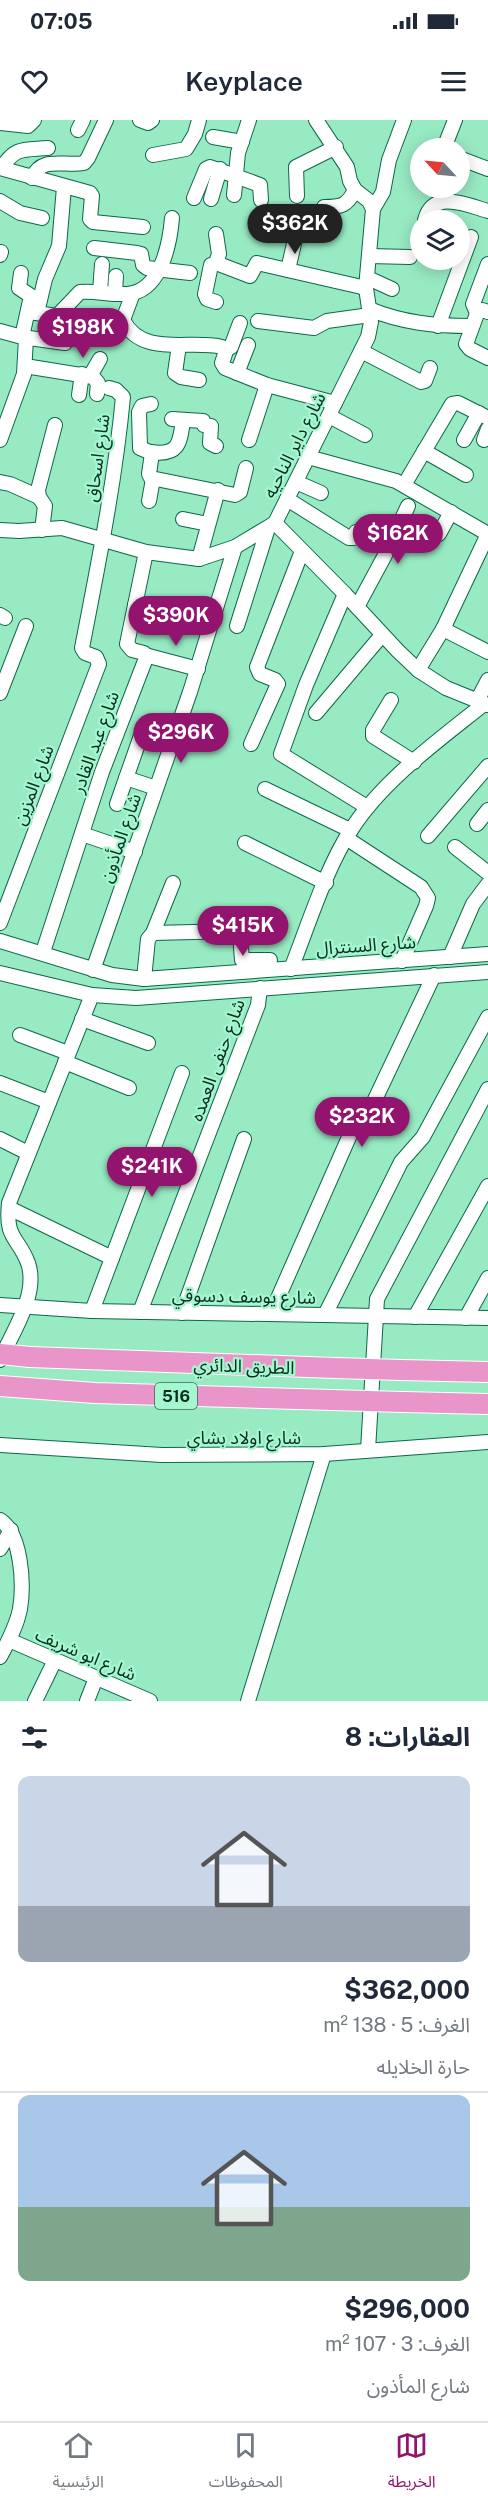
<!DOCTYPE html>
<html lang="ar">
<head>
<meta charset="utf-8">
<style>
  :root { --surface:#fff; --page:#f2f2f3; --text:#1f2937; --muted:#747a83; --line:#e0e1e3; --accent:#93146f }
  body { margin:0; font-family:"Public Sans","Noto Sans Arabic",sans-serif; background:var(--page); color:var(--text); direction:rtl; height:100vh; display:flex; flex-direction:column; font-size:22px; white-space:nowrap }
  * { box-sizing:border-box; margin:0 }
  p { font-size:20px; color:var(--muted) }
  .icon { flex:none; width:33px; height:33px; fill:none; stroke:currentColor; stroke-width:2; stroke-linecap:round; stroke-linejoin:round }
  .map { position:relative; height:1581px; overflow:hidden; direction:ltr }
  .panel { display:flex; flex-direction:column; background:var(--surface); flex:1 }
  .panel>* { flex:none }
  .needle { width:39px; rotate:296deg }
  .buttons { position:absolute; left:410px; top:18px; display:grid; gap:12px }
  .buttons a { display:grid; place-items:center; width:60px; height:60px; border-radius:50%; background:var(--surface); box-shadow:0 3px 15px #0003; font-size:30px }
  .price { position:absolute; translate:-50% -51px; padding:0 14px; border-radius:21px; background:var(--accent); color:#fff; font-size:20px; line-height:39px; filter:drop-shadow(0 2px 3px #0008) }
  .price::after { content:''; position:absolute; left:50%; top:36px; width:18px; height:14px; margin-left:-9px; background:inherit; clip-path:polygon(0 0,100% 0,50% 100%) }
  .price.active { background:#222; color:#fff }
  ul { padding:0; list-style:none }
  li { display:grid; align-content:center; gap:12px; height:318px; padding:0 18px }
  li+li { border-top:2px solid var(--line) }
  li span { display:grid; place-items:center; height:186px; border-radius:12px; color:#555 }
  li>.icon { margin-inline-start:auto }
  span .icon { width:108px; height:108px; fill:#fffc; stroke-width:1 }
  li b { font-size:26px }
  h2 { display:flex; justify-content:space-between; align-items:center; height:72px; padding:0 18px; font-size:26px }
  .status { display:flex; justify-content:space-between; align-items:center; height:42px; padding:0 30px; background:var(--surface); direction:ltr }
  .status svg { height:16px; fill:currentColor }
  header { display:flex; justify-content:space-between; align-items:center; height:78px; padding:0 18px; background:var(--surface); font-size:27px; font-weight:600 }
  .dock { display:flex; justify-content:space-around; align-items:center; height:84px; border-top:2px solid var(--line); background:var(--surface); font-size:16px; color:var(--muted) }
  .dock a { display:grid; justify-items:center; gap:3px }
  .dock .active { color:var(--accent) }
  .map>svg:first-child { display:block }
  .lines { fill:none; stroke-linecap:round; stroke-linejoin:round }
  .minor-casing { stroke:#0a6949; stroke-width:16 }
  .highway-casing { stroke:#fff; stroke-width:22 }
  .minor { stroke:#fff; stroke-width:14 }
  .highway { stroke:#ea95c9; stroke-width:20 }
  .highway-bridge-casing { stroke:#fff; stroke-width:22; stroke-linecap:butt }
  .highway-bridge { stroke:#ea95c9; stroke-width:20 }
  .labels { text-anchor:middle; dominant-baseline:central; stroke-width:4.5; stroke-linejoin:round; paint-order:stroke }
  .shield { fill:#a5f7d0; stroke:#386a54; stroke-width:1.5 }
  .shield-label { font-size:16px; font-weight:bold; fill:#0a2d1f }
  .street-label { font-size:18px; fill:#0a2d1f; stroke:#a5f7d0 }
</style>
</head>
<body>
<div class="status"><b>07:05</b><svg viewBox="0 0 49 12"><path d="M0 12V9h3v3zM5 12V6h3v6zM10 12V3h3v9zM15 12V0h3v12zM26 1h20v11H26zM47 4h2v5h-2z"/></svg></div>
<header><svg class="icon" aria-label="menu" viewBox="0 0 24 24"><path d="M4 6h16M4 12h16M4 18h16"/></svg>Keyplace<svg class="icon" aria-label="heart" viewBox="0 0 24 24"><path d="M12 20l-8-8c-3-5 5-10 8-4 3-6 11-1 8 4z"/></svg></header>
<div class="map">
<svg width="488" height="1581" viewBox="0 0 488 1581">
  <rect width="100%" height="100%" fill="#98eac3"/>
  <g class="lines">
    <defs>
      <g id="minor">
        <path d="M140,0L148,3L152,0"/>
        <path d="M0,3L28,6L34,0"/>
        <path d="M78,10L83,0"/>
        <path d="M213,17L242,22"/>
        <path d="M444,28L455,0"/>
        <path d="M153,35L186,29L195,14L199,0"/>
        <path d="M459,38L488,49"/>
        <path d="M0,48L90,73L92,76L90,99L93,102L143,107"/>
        <path d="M2,48C15,26 25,30 48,28"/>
        <path d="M32,58C42,35 65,47 84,43L88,38L106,0"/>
        <path d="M234,75L238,33L249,0"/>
        <path d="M297,76L296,47L336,27"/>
        <path d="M194,78L206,49L210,47L260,65L261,80"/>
        <path d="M211,79L220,49"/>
        <path d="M0,81L20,93L42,98"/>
        <path d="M324,87C341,87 347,86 355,70"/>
        <path d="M373,89L383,72L389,40L404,0"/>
        <path d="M425,100C433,69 467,85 488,91"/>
        <path d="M216,114L219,134L216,143L211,145L205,174L207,179L216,182"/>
        <path d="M94,128L137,133L141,134L143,145L147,148L190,153"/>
        <path d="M0,135L1,132"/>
        <path d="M369,136L410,137"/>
        <path d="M216,143L250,156L257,143L366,168"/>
        <path d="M288,150L298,106"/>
        <path d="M21,153L19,168L31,176L22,217"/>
        <path d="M368,158L392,169"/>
        <path d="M100,172L102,144"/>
        <path d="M115,173L116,156"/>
        <path d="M133,173L123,200C142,238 190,219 222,227L226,231L222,243L225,248L267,265L335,283"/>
        <path d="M369,189C403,203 435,206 471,206"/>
        <path d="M29,192L57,196L80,172C97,170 116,177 133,173C162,166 170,122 172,98"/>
        <path d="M488,192L482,190L478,191L466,224L470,229L488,238"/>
        <path d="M37,193L45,159L59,126L64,67"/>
        <path d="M477,193L473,184L488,144"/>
        <path d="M258,201L314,208L327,201L370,195"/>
        <path d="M438,206L471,117"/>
        <path d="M0,211L22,217L65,223L73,209"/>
        <path d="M179,225L175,253L181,257L199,260"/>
        <path d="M226,229L231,227L240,203"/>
        <path d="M361,231L421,262L425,261L430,248"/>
        <path d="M25,246L93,257L98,263L97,274"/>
        <path d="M237,253L248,225"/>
        <path d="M90,256L100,239"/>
        <path d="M79,275L82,254"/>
        <path d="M151,284L142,286L139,292L140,328L152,333L149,354L151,358L235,375L240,372L246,348"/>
        <path d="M329,296L365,315"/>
        <path d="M172,299L203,301L204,305L211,306L210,323L216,326"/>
        <path d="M0,320L24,254L26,218"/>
        <path d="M249,320L267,265"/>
        <path d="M464,320L479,293"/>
        <path d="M484,320L488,309"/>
        <path d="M424,331L466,355"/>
        <path d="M151,332C179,336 180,323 183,300"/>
        <path d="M308,337L396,361L488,414L443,509L418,550"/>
        <path d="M0,362L10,364L39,377"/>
        <path d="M296,362L321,373"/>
        <path d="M404,365L452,284L458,283L488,298"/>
        <path d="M287,379L349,418H353L356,412"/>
        <path d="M149,381L153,359"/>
        <path d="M183,399L208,404"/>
        <path d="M275,403L345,474L398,531L418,550L446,568L488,585"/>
        <path d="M0,410L19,411L62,408L146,432L199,439L235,427L275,403L368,217L371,202L366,168L373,89L369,81L355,70L350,61L347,47L316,0"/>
        <path d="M42,410L45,386L39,377L38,370L55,305"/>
        <path d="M439,414L451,392"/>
        <path d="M199,439L218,370"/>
        <path d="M345,474L306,565L281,634L367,687"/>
        <path d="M135,485L213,498"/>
        <path d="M357,487L384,437L408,386"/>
        <path d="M0,495L5,498"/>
        <path d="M237,506L268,408"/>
        <path d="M443,509L488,532"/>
        <path d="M145,535L198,549"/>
        <path d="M0,573L26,506"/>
        <path d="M391,580L373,610V616L414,642"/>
        <path d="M477,581L488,560"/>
        <path d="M316,593L382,515"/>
        <path d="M251,624L278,564L275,560L260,554L257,547L302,431"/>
        <path d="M126,658L156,668"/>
        <path d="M265,669L350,710"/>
        <path d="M117,684L144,607"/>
        <path d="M477,704L488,690"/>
        <path d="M82,714L135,732"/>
        <path d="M428,716L488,646"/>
        <path d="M346,718L421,767L428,778L426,786L402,841"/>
        <path d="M245,723L326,763"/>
        <path d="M455,727L488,753"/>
        <path d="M0,803L99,544L96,537L85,533L82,528C98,445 115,362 123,277L116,270L109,268"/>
        <path d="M153,813L235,811L240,815L242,840H270"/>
        <path d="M0,821L112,855L144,859L488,834"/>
        <path d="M43,832L102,652L146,538L144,533L132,530L127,524L146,432"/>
        <path d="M450,837L473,784L488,764"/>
        <path d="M291,849C308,806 326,748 351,710C382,661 439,620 484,584"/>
        <path d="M93,850L190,572L235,427"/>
        <path d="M0,853L92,875L136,878L488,852"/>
        <path d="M144,859L148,819L153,813L173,763"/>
        <path d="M82,899L148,923"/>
        <path d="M20,915L68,933"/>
        <path d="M65,942L129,968"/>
        <path d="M0,963L49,982"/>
        <path d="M0,1019L28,1033"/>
        <path d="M9,1088L112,1138"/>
        <path d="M0,1185L92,1191L488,1198"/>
        <path d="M92,1191L182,953"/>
        <path d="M140,1192L258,885L260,868"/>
        <path d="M182,1193L244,1019"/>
        <path d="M271,1194L353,1008L362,1007L434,855"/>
        <path d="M325,1195L401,1042L423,1017L488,897"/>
        <path d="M415,1197L488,1066"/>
        <path d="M466,1198L488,1158"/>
        <path d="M0,1240C12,1213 39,1174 28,1143C18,1116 5,1120 9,1083L92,875"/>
        <path d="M0,1325L162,1335L324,1334L488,1322"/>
        <path d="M368,1330L377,1179L488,969"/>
        <path d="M0,1400C22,1414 24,1465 20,1489C17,1505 8,1522 0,1537"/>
        <path d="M0,1429L11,1410"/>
        <path d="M9,1520L150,1581"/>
        <path d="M35,1581L55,1540"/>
        <path d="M87,1581L96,1558"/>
        <path d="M248,1581L324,1334"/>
      </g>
      <g id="highway">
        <path d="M30,1237L335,1248"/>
        <path d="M401,1250L488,1252"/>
        <path d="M0,1266L95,1273L332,1280"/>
        <path d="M403,1282L488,1284"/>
      </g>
    </defs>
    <!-- minor casing -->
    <use href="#minor" class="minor-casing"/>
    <!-- highway casing -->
    <use href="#highway" class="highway-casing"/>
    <!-- minor -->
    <use href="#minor" class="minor"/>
    <!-- highway -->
    <use href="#highway" class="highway"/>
    <defs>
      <g id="highway-bridge">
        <path d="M0,1234L30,1237"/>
        <path d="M335,1248L401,1250"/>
        <path d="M332,1280L403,1282"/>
      </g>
    </defs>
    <!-- highway-bridge casing -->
    <use href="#highway-bridge" class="highway-bridge-casing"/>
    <!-- highway-bridge -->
    <use href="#highway-bridge" class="highway-bridge"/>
  </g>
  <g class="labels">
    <!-- shield labels -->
    <rect class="shield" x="155" y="1263" width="42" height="26" rx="4.5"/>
    <g class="shield-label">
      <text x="176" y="1276">516</text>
    </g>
    <!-- street labels -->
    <g class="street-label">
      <text transform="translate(294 325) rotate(-63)">شارع داير الناحيه</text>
      <text transform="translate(97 338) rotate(-82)">شارع اسحاق</text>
      <text transform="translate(95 622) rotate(-70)">شارع عبد القادر</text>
      <text transform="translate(33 665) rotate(-69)">شارع المزين</text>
      <text transform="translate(120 718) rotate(-71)">شارع المأذون</text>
      <text transform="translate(366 825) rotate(-4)">شارع السنترال</text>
      <text transform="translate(217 940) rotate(-70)">شارع حنفى العمده</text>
      <text transform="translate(244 1176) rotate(1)">شارع يوسف دسوقي</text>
      <text transform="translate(244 1246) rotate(2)">الطريق الدائري</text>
      <text x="244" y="1317">شارع اولاد بشاي</text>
      <text transform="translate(86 1534) rotate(23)">شارع ابو شريف</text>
    </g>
  </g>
</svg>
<div class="buttons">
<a><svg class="needle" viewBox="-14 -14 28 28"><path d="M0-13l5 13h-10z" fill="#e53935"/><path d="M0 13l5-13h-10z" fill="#747a83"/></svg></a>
<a><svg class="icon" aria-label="layers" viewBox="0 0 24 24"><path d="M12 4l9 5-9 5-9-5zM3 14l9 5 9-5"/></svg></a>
</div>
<b class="price active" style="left:295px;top:135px">$362K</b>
<b class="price" style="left:83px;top:239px">$198K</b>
<b class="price" style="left:398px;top:445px">$162K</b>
<b class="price" style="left:176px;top:527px">$390K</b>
<b class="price" style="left:181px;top:644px">$296K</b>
<b class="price" style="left:243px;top:837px">$415K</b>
<b class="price" style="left:362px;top:1028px">$232K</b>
<b class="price" style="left:152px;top:1078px">$241K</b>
</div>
<section class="panel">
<h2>العقارات: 8<svg class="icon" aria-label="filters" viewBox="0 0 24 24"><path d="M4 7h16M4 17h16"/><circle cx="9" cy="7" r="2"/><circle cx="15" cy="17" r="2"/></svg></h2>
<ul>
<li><span style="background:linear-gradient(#c9d6e8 70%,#9aa5b1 0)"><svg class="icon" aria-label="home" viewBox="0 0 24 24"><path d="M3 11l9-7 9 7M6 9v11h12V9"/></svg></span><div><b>$362,000</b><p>الغرف: 5 · 138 m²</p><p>حارة الخلايله</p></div></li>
<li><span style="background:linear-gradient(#a9c7e8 60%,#7fa58c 0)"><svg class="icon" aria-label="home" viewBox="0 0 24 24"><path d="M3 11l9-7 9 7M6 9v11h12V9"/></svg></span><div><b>$296,000</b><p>الغرف: 3 · 107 m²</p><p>شارع المأذون</p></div></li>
</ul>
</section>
<nav class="dock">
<a class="active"><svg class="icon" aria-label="map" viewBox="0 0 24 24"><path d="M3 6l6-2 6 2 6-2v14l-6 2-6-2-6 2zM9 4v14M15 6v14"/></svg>الخريطة</a>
<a><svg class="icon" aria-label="saved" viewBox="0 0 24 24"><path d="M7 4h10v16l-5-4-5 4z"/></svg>المحفوظات</a>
<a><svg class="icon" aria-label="home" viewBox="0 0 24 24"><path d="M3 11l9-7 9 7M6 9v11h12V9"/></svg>الرئيسية</a>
</nav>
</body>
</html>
